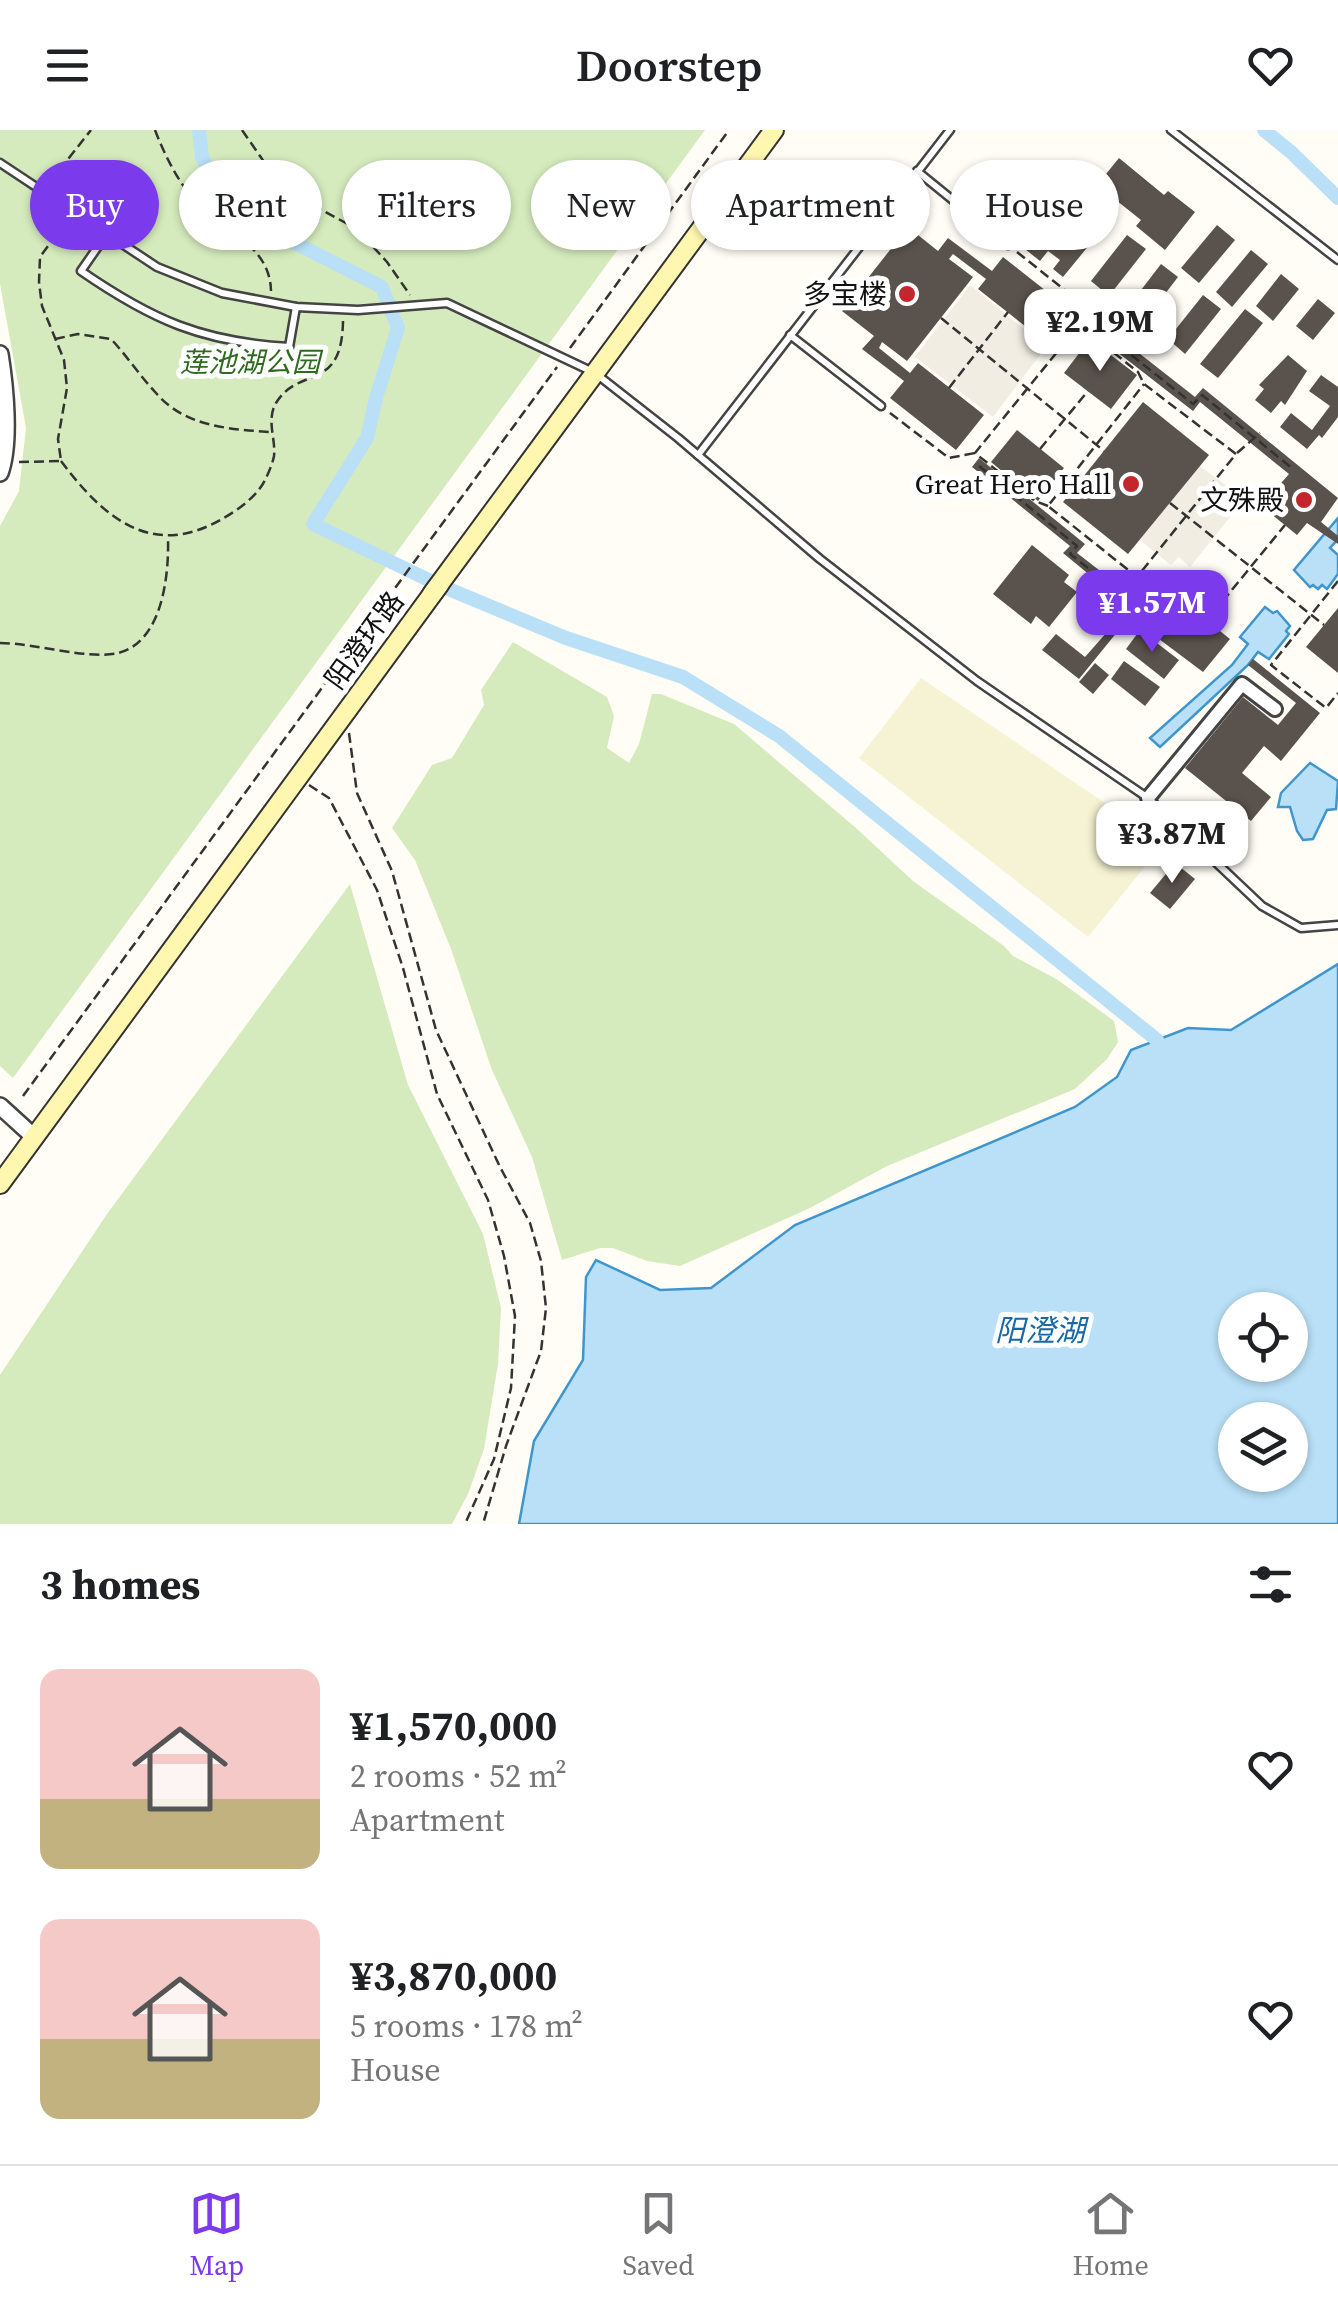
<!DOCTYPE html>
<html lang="en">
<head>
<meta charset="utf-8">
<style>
  :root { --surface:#fff; --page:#f2f2f2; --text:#202124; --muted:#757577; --line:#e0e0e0; --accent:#7c3aed }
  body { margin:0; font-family:"Source Serif 4","Noto Sans SC",serif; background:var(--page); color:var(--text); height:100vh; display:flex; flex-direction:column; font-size:38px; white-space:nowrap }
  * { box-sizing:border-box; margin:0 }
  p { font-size:32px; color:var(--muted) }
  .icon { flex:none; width:55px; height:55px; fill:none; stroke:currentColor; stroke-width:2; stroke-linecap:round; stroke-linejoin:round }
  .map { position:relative; height:1394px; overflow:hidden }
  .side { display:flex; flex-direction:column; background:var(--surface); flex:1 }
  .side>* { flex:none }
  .top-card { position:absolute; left:30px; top:30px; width:1280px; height:90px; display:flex; gap:20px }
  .tools { position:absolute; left:1218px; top:1162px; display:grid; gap:20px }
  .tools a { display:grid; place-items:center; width:90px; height:90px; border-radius:50%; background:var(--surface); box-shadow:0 2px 8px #0004; font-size:50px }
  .price { position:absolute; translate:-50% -85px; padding:0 22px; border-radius:20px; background:#fff; color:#222; font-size:32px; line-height:65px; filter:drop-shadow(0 2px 5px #0008) }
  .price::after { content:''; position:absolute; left:50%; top:60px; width:30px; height:22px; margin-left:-15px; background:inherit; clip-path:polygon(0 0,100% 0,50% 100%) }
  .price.on { background:var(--accent); color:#fff }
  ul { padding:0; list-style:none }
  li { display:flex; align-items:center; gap:30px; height:250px; padding:0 40px }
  li span { display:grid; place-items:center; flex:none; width:280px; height:200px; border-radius:20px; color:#555 }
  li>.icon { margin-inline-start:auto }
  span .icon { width:120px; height:120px; fill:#fffc; stroke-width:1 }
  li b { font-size:42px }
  h2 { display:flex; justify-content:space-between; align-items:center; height:120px; padding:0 40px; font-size:42px }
  .tag { padding:0 35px; border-radius:45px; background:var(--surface); box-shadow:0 2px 8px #0004; font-size:35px; line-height:90px }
  .tag.on { background:var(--accent); color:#fff }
  header { display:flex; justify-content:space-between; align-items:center; height:130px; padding:0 40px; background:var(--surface); font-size:45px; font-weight:600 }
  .tab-bar { display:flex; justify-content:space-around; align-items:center; height:140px; border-top:2px solid var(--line); background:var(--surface); font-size:28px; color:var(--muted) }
  .tab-bar a { display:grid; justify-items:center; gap:5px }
  .tab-bar .on { color:var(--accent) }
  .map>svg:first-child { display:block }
  .farmland { fill:#f6f3d4 }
  .green { fill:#d5ebbd }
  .plaza { fill:#f1ede2 }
  .water { fill:#b9e0f7; stroke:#3f96cf; stroke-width:2.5; fill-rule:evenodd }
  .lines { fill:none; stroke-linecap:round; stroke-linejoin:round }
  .canal { stroke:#b9e0f7; stroke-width:14 }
  .building { fill:#5a524d }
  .service-casing { stroke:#444; stroke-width:11 }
  .minor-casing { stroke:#444; stroke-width:18 }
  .tertiary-casing { stroke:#444; stroke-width:20 }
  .secondary-casing { stroke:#333; stroke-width:22 }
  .path { stroke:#333; stroke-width:2.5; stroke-dasharray:10 5; stroke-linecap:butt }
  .service { stroke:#fff; stroke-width:6 }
  .minor { stroke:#fff; stroke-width:12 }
  .tertiary { stroke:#fff; stroke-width:15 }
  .secondary { stroke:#fff6b0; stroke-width:18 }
  .poi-dot { fill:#c4262e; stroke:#fff; stroke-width:4 }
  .labels { text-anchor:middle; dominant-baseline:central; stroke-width:10; stroke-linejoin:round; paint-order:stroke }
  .poi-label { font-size:28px; fill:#111; stroke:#fff; text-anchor:end }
  .park-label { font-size:28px; font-style:italic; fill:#2f6b1f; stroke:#fff }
  .street-label { font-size:28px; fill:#111; stroke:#fff }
  .water-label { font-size:30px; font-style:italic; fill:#1768a6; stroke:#fff }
</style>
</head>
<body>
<header><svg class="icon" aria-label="menu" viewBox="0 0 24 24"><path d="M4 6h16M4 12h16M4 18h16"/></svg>Doorstep<svg class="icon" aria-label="heart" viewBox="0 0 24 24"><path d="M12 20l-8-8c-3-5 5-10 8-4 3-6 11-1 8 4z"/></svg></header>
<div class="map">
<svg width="1338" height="1394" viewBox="0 0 1338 1394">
  <rect width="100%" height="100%" fill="#fffdf5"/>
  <!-- farmland -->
  <path class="farmland" d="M921,548L1164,713L1088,807L859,628Z"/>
  <!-- green -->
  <g class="green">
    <path d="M0,0H705L13,948L0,936V396L19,361L26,298L0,154Z"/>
    <path d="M513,512L607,567L614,586L607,618L629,633L639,614L652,564H661L734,594L856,698L913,751L1004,816L1013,826L1058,850L1114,891L1118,912L1107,929L1075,959L887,1036L810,1078L680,1136L647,1131L613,1118H600L562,1130L532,1027L492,940L451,819L415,730L392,698L432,635L452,628L484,575L481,560Z"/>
    <path d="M350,754L408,955L483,1104L501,1178L498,1234L484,1319L468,1364L452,1394H0V1245L107,1084Z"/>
  </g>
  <!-- plaza -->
  <g class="plaza">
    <path d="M970,155L1046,217L993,287L915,227Z"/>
    <path d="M1199,336L1233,360L1227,367L1239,376L1190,437L1179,427L1171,435L1140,410Z"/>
  </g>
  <!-- water -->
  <g class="water">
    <path d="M1338,388V409L1330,418L1338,425V444L1327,459L1322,455L1318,459L1313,455L1310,457L1294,440Z"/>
    <path d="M1265,477L1273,483L1277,481L1290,496L1286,501L1289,504L1269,529L1258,522L1248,535L1160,617L1150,608L1232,535L1248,514L1240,507Z"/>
    <path d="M1310,633L1338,651L1336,679L1327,680L1313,709L1303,710L1297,701L1290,677H1278L1281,663Z"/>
    <path d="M1338,834V1394H519L534,1311L583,1230L586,1147L596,1130L660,1160L711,1158L795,1095L1075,977L1117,947L1131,920L1188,898L1231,900ZM1290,1180V1235H1235V1180ZM1290,1290V1345H1235V1290Z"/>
  </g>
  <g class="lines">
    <!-- canal -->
    <g class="canal">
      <path d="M199,0L202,27L214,51L239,68L277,104L382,157L398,198L376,268L367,308L313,394L439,455L566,508L683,547L779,606L1157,910"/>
      <path d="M1264,0L1292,23L1338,68"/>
    </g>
  </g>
  <!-- building -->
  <g class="building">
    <path d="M1119,28L1164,65L1168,61L1195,82L1165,120L1136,96L1141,90L1097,55Z"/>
    <path d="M1039,42L1051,51L1043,62L1058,75L1065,66L1082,79L1078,84L1092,96L1097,91L1104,97L1063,147L1053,139L1060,130L1048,121L1040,131L996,96L1007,83L1002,79L1026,50L1030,53Z"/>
    <path d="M1217,95L1235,110L1199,153L1181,138Z"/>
    <path d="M908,97L938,121L948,108L992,141L1003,127L1069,179L1044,211L978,159L986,149L953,124L949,129L973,147L907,231L882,212L879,218L910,243L918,233L984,285L956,320L890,268L904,251L862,219L874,206L842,181Z"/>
    <path d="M1127,105L1146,119L1109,166L1091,151Z"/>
    <path d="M1251,120L1268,134L1232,177L1216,162Z"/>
    <path d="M1161,134L1178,147L1145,190L1128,177Z"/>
    <path d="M1281,144L1299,159L1273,191L1256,176Z"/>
    <path d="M1203,165L1221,179L1185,224L1168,209Z"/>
    <path d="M1318,169L1335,183L1313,210L1296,196Z"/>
    <path d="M1245,179L1263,193L1218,248L1200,234Z"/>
    <path d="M1093,187L1195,267L1203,258L1338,368L1321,392L1338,406V414L1307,393L1297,405L1270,383L1276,375L1268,368L1289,344L1200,272L1193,281L1085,197Z"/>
    <path d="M1090,209L1137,245L1111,279L1064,243Z"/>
    <path d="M1288,225L1307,241L1285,275L1281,271L1271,283L1255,270L1264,259L1259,255Z"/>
    <path d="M1321,245L1338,257V287L1322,308L1319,305L1307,319L1280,297L1291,283L1312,300L1330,276L1309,261Z"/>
    <path d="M1143,272L1209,325L1128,424L1063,372Z"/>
    <path d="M1017,300L1064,338L1038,371L991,332Z"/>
    <path d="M979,328L1085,414L1077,423L1170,495L1189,471L1199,478L1202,474L1226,493L1220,501L1230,509L1203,542L1159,509L1164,503L1135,480L1079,549L1042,520L1056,504L1085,527L1115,493L1085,466L1097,451L1063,423L1070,416L972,337Z"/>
    <path d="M1032,415L1069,445L1064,452L1077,462L1049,497L1036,486L1031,494L993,464Z"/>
    <path d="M1338,478V543L1306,517Z"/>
    <path d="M1140,500L1179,530L1164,549L1126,519Z"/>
    <path d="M1253,529L1320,583L1281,631L1264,616L1242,643L1271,667L1251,691L1185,638L1243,567L1278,595L1296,573L1248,535Z"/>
    <path d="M1124,531L1160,557L1145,576L1111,549Z"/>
    <path d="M1095,533L1109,545L1093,564L1079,552Z"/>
    <path d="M1175,733L1195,749L1170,779L1150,763Z"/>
  </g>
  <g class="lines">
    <defs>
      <g id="service">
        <path d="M1171,0L1338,130"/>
        <path d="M0,33L157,137L222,163L296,177L358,180L447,173L595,243L678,308L820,429L977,551L1148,668L1262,776L1301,798L1338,795"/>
        <path d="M917,41L1008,115"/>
        <path d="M106,105L81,141C152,190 202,212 289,217L296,177"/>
        <path d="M790,205L881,276"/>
        <path d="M698,325L950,0"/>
      </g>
      <path id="minor" d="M1148,668L1242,554L1275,579"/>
      <g id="tertiary">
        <path d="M0,224C5,255 11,313 0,343"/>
        <path d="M0,976L33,1006"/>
      </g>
      <g id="secondary">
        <path d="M432,464L774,0"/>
        <path d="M0,1054L439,455"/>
      </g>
    </defs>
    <!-- service casing -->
    <use href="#service" class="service-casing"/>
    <!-- minor casing -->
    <use href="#minor" class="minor-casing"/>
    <!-- tertiary casing -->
    <use href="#tertiary" class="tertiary-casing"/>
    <!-- secondary casing -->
    <use href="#secondary" class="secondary-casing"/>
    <!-- path -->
    <g class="path">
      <path d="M155,0C165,26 179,54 198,74C226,102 270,116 271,161"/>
      <path d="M242,0L278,52L290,63L357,99L387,132L410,165"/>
      <path d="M50,52L91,0"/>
      <path d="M1017,122L1076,169L1079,195"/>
      <path d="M941,188L1104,321"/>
      <path d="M1096,197L1193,274L1202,265L1293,339"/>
      <path d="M55,209L78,204L111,209C127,226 140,246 156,263C185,297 229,299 270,302"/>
      <path d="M570,218L729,0"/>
      <path d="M949,258L1008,182"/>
      <path d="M890,283L949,328L975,323"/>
      <path d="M1040,319L1088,261"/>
      <path d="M1237,323L1260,303"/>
      <path d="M61,331C103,387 151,430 222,389C238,380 258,366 266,348C269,342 273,332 274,326C276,309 266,290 276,273C299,235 342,263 343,191"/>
      <path d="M19,332L61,331L58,309L67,258L64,230L42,176L39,152L40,127L67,90"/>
      <path d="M979,336L1077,416L1070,424L1167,500"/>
      <path d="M1170,373L1324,495"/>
      <path d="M1048,376L1035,371L975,323L1079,195L1138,242L1144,254L1236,324L1137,447L1048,376L1144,254"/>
      <path d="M1338,451L1271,535L1326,578L1338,563"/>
      <path d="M1117,459L1136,448"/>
      <path d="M1213,483L1285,395"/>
      <path d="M0,513C34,513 88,530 118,523C163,512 169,444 168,408"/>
      <path d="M349,603L357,663L392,741L436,900L500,1037L530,1093L541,1131L546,1178L541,1221L506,1316L483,1394"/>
      <path d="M309,655L329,668L377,760L403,838L437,964L488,1070L504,1126L515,1186L511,1258L494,1329L465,1394"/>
      <path d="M23,966L557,237"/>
    </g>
    <!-- service -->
    <use href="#service" class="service"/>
    <!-- minor -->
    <use href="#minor" class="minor"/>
    <!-- tertiary -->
    <use href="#tertiary" class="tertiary"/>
    <!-- secondary -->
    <use href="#secondary" class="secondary"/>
  </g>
  <!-- markers -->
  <g class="poi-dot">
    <circle cx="907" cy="164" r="10"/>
    <circle cx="1131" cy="354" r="10"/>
    <circle cx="1304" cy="370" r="10"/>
  </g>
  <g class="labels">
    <!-- poi labels -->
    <g class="poi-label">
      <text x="887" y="164">多宝楼</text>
      <text x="1111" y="354">Great Hero Hall</text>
      <text x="1284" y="370">文殊殿</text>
    </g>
    <!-- park labels -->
    <g class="park-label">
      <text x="250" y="232">莲池湖公园</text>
    </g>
    <!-- street labels -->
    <g class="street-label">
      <text transform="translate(364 510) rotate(-54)">阳澄环路</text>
    </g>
    <!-- water labels -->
    <g class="water-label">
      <text x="1040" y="1200">阳澄湖</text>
    </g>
  </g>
</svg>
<div class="tools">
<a><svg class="icon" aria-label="locate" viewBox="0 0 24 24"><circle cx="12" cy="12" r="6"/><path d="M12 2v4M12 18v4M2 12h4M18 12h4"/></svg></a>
<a><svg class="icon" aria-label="layers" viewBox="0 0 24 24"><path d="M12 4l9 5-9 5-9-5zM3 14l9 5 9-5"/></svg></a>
</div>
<b class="price" style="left:1100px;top:244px">¥2.19M</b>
<b class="price on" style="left:1152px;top:525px">¥1.57M</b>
<b class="price" style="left:1172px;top:756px">¥3.87M</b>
<div class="top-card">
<a class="tag on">Buy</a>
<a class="tag">Rent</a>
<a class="tag">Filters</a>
<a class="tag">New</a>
<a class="tag">Apartment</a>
<a class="tag">House</a>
</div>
</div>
<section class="side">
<h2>3 homes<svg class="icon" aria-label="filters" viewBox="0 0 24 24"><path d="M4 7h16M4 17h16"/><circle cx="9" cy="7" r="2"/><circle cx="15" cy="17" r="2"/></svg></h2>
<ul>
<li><span style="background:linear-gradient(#f6c9c9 65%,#c2b280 0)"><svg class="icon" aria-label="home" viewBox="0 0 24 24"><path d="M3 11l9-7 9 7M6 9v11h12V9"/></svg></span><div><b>¥1,570,000</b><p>2 rooms · 52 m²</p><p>Apartment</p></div><svg class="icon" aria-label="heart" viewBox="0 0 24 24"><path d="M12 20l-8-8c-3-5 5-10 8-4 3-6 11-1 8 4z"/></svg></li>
<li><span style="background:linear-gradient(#f6c9c9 60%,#c2b280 0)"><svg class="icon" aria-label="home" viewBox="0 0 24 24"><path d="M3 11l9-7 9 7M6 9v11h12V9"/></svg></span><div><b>¥3,870,000</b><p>5 rooms · 178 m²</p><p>House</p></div><svg class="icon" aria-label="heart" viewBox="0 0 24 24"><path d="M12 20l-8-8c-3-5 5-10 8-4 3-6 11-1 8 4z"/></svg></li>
</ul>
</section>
<nav class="tab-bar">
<a class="on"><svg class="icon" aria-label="map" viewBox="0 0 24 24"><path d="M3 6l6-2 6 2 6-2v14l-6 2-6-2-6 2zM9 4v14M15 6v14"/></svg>Map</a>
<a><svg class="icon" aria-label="saved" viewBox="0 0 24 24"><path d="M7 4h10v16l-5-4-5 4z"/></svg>Saved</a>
<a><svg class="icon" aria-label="home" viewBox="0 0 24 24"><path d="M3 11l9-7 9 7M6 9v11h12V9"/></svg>Home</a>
</nav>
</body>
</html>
